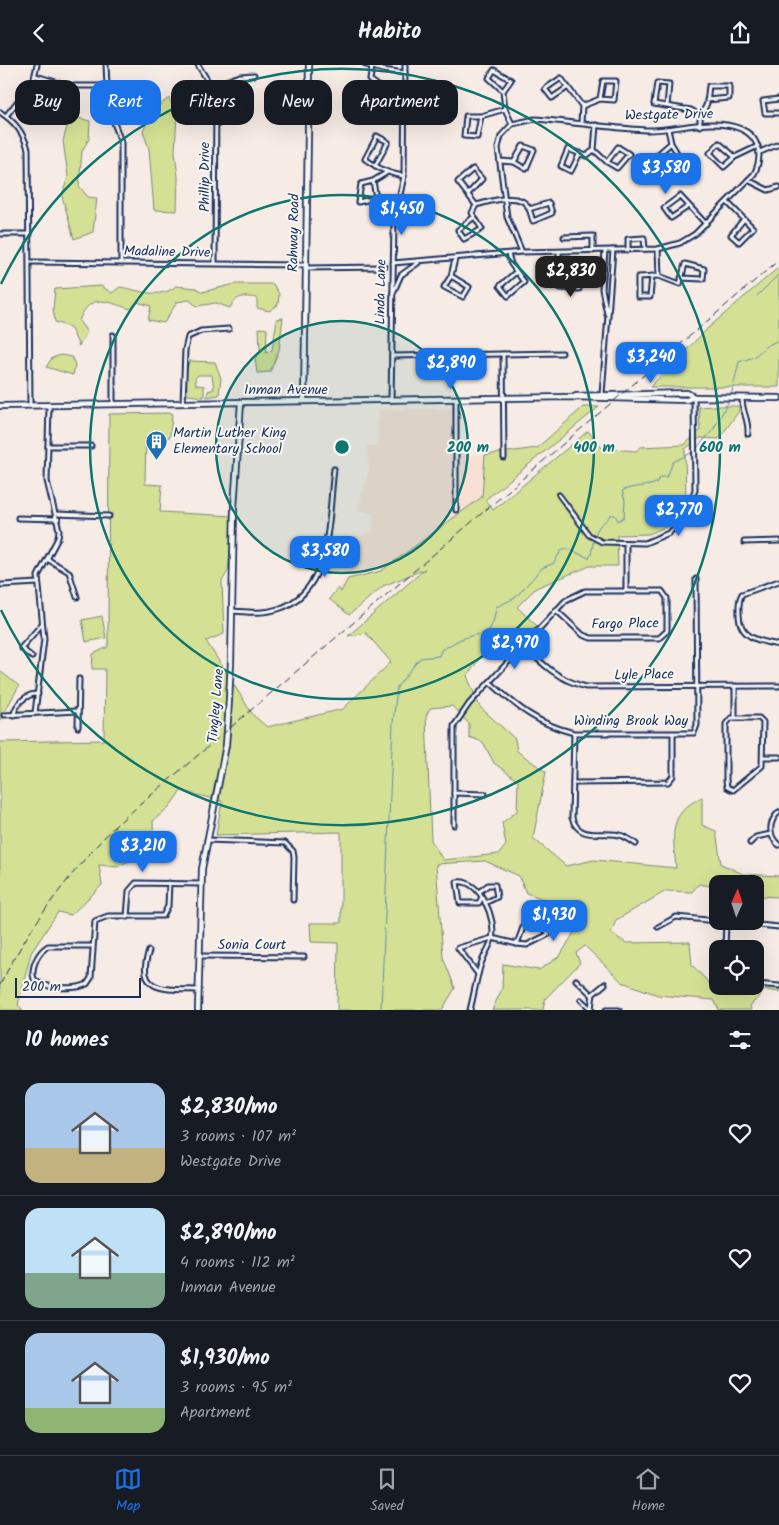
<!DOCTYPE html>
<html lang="en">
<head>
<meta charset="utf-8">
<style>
  :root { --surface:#171b24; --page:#242831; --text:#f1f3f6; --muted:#9ea1a6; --line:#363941; --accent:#1a73e8 }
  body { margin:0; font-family:Kalam,sans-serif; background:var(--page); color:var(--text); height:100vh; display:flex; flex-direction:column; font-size:19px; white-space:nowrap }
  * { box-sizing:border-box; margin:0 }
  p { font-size:16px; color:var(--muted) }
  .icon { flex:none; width:28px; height:28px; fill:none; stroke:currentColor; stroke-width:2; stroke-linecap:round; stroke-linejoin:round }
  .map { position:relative; height:945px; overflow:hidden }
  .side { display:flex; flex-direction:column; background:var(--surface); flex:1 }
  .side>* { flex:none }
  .top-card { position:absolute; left:15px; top:15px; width:500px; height:45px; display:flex; gap:10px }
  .needle { width:32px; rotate:3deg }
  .buttons { position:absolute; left:709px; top:810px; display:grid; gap:10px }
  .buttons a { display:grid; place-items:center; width:55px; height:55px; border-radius:10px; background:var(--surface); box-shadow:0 5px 20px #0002; font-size:25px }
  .scale { position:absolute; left:15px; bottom:12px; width:126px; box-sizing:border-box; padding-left:5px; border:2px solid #1b2f5e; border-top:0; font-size:14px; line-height:18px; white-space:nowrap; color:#1b2f5e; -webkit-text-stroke:4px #f6f6f2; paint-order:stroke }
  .price { position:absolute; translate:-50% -42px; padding:0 11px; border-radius:10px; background:var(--accent); color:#fff; font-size:16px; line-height:32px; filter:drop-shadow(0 1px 2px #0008) }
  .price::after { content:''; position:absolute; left:50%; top:30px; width:15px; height:11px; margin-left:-8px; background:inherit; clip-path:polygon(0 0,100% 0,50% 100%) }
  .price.on { background:#222; color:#fff }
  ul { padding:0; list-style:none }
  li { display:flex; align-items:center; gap:15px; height:125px; padding:0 25px }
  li+li { border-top:1px solid var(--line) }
  li span { display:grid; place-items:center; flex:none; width:140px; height:100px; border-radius:15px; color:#555 }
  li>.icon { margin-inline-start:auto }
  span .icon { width:60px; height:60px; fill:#fffc; stroke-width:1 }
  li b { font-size:21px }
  h2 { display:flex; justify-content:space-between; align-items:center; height:60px; padding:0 25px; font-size:21px }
  .pill { padding:0 18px; border-radius:15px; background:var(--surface); box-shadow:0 5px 20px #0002; font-size:18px; line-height:45px }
  .pill.on { background:var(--accent); color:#fff }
  header { display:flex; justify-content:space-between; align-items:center; height:65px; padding:0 25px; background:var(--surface); font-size:22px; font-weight:600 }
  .menu { display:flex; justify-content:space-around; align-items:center; height:70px; border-top:1px solid var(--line); background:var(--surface); font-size:14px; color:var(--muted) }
  .menu a { display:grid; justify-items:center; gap:2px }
  .menu .on { color:var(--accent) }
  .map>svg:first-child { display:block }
  .built { fill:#f9e0d5 }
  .green { fill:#d4e194; stroke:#788879; fill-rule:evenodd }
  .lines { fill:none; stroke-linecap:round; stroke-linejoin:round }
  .stream { stroke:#5f8ab3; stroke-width:1 }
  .minor-casing { stroke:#1b2f5e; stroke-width:7 }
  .tertiary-casing { stroke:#1b2f5e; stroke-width:8 }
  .secondary-casing { stroke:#1b2f5e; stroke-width:8 }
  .minor { stroke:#f6f6f2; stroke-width:3 }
  .tertiary { stroke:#f6f6f2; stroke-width:4.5 }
  .secondary { stroke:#f6f6f2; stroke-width:4.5 }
  .rail { stroke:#1b2f5e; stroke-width:1; stroke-dasharray:8 4; stroke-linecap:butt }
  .ring { fill:none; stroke:#0f766e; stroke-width:2.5 }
  .labels { text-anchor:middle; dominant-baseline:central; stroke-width:4; stroke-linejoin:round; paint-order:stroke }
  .street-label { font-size:14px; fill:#1b2f5e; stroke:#f6f6f2 }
  .poi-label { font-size:14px; fill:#1b2f5e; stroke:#f6f6f2; text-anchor:start }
  .centre { fill:#0f766e; stroke:#f6f6f2; stroke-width:2.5 }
  .ring-label { font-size:15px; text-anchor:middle; font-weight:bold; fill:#0f766e; stroke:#f6f6f2; stroke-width:4; stroke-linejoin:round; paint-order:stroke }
</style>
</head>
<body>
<header><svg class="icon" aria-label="back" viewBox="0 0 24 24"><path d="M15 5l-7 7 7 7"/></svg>Habito<svg class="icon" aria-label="share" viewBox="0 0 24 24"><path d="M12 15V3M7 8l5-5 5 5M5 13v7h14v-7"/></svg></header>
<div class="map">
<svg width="779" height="945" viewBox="0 0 779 945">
  <rect width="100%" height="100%" fill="#f7ece5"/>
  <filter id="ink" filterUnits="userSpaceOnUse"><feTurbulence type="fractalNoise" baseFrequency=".02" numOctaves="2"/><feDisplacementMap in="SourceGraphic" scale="10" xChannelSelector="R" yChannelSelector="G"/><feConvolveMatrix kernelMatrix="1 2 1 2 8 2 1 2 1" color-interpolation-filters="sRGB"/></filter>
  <g filter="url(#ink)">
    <!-- built -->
    <path class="built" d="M455,344L454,389L485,390L482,432L381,506L349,514L341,528L338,523L350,506L354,472L373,467L372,448L358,445L369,405L367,381H377L378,345Z"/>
    <!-- green -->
    <g class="green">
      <path d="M169,33L177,50L175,86L178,112L177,146L154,145L149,84L143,66L152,46Z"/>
      <path d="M70,51L90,56L89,74L82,86L79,121L88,132L97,133L93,167L74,174L62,131L68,111L63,76Z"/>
      <path d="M779,202V322H650L708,263Z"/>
      <path d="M235,219H273L279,229L278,240L269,246L257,243V233C243,231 237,230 230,243L216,238L197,241L189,235L177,237L164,258L148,255L151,241L137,237L130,244C106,236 90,227 79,256L87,267L79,281L70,262L55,257L53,244L55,224L101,221L112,228L120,222C139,225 159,235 176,221L196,223L202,227Z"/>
      <path d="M283,253L279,285L270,307L257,308L255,294L260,286L259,263L267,264L266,288L272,285L277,254Z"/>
      <path d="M61,290L72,292L75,300L73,310L46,302L52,293Z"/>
      <path d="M189,296L215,297L221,313L219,330L207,332L208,326L214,324L212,310H198L195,313L196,320L204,321V332L187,330L186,309Z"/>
      <path d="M712,341H739V346L719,374L700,373L685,384L686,440L670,460L649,469L617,470L618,501H590L536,523L517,542L537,561L505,594L490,579L467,611L480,642L515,674L517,686L546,707L533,773L566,801L594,795L676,803C673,770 667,749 702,732V760L716,766L721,799L743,809L779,811V832L755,831V819H718L717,827L715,822L699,819L692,827L666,826L616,855L611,868L626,878L690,877L692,900L711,920L755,921V918L779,920V927L765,925L750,941L751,945H719L714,935L658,930L622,917L585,881L576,888L580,898L545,934L543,945H492L502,924L503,899L539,905L560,891L575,866L558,839L526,828L519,811L485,796L436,799L443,892L455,923L442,945H337L338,878L311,877L310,858H341V767L216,770L222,736L181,726L169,742L153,756L154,790L135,793L117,802L99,800L102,820L71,850L58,847L31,888L18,940L23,945H0V677L104,675L105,604H92L93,589L108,582L109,349L172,348L170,372H146L145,419L162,420L160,447L234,451L228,506L222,516L224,569L206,576L253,650L267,662L343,644L391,597L366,568L348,571L425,504L383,521L349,550L329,534L338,523L341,527L348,514L381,506L482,432L485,390L537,383L583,342H599L485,435L493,445L588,366L602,383L636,386L641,382L684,380L700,366L699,342ZM452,641L469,659V672L483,677L494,698L518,716L517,746L502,758L506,780L499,789L443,795L431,775L426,651L430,643Z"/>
      <path d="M102,551L106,573L86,577L82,555Z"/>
      <path d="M0,606L19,621L0,655Z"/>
    </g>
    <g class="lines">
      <!-- stream -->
      <g class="stream">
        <path d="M757,231L779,209"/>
        <path d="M731,331L739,297L754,292L766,281L779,275"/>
        <path d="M696,384L713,365L730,334"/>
        <path d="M381,945L393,658L397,622L420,593L439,591L441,585C448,582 453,578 459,575C484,564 491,577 496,542L515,533L542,503L554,498L562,484H568L589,493L591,490C593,481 593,470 599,462C602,457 607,457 610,450H615L618,456L624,452L625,435L622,426C634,420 649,422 656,418C658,416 659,413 661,412H667L673,397L693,387"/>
      </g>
      <defs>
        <g id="minor">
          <path d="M106,0L108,41L121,77V197"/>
          <path d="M198,0L211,21L216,33L215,198"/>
          <path d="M366,0L383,5L405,8"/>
          <path d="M372,2L370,15L387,27L375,50L364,44L377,20"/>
          <path d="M36,11L69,21H106"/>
          <path d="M211,21L240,11L254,10"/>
          <path d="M568,22L552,33L545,24L561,13L582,41L581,58"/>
          <path d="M503,26L511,15L494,5L489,13L503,26L505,44"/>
          <path d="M779,34L763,36L765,48H779"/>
          <path d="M582,41L600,34L603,16H616L614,35L600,34"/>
          <path d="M667,41L669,19L657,18L654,39L691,45L699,50"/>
          <path d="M0,47C15,57 23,67 28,84L30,340"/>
          <path d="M6,51L33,17L37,0"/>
          <path d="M481,51L477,72L464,71L466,51H481L505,44L512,59"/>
          <path d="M700,61C699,47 704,48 707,38C708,33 708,26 709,21H729V33L707,35"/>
          <path d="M668,64L671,78L656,91L663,101L679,91L671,78"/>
          <path d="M594,85L607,97L618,82L629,89L617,103L607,97"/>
          <path d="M760,87L779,79"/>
          <path d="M580,88L571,106L561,101L568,84L586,91L594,85L596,60"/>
          <path d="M735,92L724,102L710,88L719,78L735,92L758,81"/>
          <path d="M500,96L514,97L526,104L534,85L523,81L514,97"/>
          <path d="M375,101L388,77L377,71L365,94C380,104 386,108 404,111"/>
          <path d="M748,115L768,125L779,122"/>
          <path d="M373,116L361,119L358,137L376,133L373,116L386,108"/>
          <path d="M468,129L482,114L473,104L458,117L476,140C489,137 517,127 527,140C530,144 531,151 533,156L552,148L549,138L529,144"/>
          <path d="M727,137L753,163L739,177L731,170L744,154"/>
          <path d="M689,141L671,153L664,143L680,131L706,159"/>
          <path d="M474,152L458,165L464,174L482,164L472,148L476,140"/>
          <path d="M0,169H30"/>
          <path d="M564,172L593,171V186"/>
          <path d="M628,185V174L644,173L645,184"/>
          <path d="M605,186L602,224L607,249"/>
          <path d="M559,187L560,223L579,224L580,211H559"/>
          <path d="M508,189L511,199L524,217L508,231L500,221L516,207"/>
          <path d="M30,197L305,200"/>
          <path d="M393,198L522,187L658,184L680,178L695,169L754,109C763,92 760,72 741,64C712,52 675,66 645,65C609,63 572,57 535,54L512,59L501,71L498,83L507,152L522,187"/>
          <path d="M305,203L384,202"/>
          <path d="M451,211L469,222L463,232L444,222L451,211L455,194"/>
          <path d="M652,211L650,232H638V212L659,211L658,184"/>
          <path d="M659,211L680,219L685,199L704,204L703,214L681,213"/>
          <path d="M393,228L401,210L418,198"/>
          <path d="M503,289L504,393"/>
          <path d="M392,291L562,288"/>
          <path d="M602,329L613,185"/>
          <path d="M742,333C742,348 749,354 748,369"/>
          <path d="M391,335L394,158L404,111L405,0"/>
          <path d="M183,338L185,285L188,272L201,266L229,264"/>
          <path d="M113,339V270"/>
          <path d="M48,381H91"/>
          <path d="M559,430L589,470L602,477L645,478L669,468L684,454L695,425L694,332"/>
          <path d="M456,445V335"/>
          <path d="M56,449L109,451"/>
          <path d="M18,453L58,454"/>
          <path d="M744,477L779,476"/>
          <path d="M47,494L69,507L77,532"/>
          <path d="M779,516L742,529C738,535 739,542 739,549C739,573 759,576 779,580"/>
          <path d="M2,520L38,518"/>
          <path d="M626,525V479"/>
          <path d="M233,546C248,547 263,549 278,544C333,527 328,450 334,404"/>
          <path d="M524,581C543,600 559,615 586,622L779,621"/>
          <path d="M32,592L21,583L42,559"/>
          <path d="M491,618C518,643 538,659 574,668H694L697,660L696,514"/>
          <path d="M35,648L44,574L38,511L58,473L59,465L47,416L49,341"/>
          <path d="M4,650L77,646"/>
          <path d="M14,650C15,639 27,628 38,629"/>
          <path d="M731,653H759L763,657L762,701L733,725L727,722L726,716V659Z"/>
          <path d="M735,653V621"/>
          <path d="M78,662L79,614"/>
          <path d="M574,669L572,753C580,778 604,764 623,771C627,773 632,776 636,779"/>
          <path d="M763,692H779"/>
          <path d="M573,718L668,717L673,711V669"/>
          <path d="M454,728L485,729"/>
          <path d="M779,747C768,757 768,771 779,780"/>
          <path d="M454,760V661L469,639L566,535L585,526H662L667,533V566L659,573H591L583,570L556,545"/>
          <path d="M207,775L285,778L293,786L294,792L293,835"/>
          <path d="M750,778L756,772L771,769"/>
          <path d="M479,827L488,820H495L497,832L485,838"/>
          <path d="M127,852L129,826L136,818L202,819"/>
          <path d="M526,854L541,860L549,869L527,880L517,879Z"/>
          <path d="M658,862L676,852L779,862"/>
          <path d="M92,881H48C38,887 30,903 34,914C43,924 76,925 87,919L91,913L95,856L108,851H163L168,841L169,818"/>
          <path d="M725,884L726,857"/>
          <path d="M149,886C134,929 168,924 199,925"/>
          <path d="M200,891L304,892"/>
          <path d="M478,909L458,883L492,873L517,879"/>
          <path d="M576,915L592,930"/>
          <path d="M755,919L779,921"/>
          <path d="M581,935L592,945"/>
          <path d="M591,943L593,929L605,919"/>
          <path d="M470,945C474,930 476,914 481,899C484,890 490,882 492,874C497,855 480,813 457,817L460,838H479L482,832"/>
          <path d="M606,945H619"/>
        </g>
        <g id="tertiary">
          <path d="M304,336L309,0"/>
          <path d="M198,945L202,804L226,680L228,653L231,597L234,443L241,337"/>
        </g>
        <g id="secondary">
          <path d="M576,331L687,328L694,332"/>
          <path d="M0,341L571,332L687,335L694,332L779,333"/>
        </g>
      </defs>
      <!-- minor casing -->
      <use href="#minor" class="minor-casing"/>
      <!-- tertiary casing -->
      <use href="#tertiary" class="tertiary-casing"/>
      <!-- secondary casing -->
      <use href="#secondary" class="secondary-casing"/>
      <!-- minor -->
      <use href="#minor" class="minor"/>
      <!-- tertiary -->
      <use href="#tertiary" class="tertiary"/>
      <!-- secondary -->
      <use href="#secondary" class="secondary"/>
      <!-- rail -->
      <path class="rail" d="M0,920C30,860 69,809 115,761L779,195"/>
    </g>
  </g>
  <!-- distance rings -->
  <circle cx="342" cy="382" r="126" fill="#0f766e" fill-opacity=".12"/>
  <g class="ring">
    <circle cx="342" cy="382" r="126"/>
    <circle cx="342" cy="382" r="252"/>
    <path d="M1 219A378 378 0 1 1 1 545"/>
  </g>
  <!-- icons -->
  <defs>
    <symbol id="building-pin" viewBox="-11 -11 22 30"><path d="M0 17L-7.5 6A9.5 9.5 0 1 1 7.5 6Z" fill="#1f6fb2" stroke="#f6f6f2"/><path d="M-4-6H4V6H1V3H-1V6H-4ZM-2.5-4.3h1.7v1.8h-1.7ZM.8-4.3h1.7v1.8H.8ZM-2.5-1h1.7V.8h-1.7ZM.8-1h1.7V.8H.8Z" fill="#fff"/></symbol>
  </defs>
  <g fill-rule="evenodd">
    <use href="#building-pin" x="144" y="364" width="25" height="34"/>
  </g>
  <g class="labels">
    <!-- street labels -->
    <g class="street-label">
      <text transform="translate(669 50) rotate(-1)">Westgate Drive</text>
      <text transform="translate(205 112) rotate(-90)">Phillip Drive</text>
      <text transform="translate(294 168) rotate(-89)">Rahway Road</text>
      <text transform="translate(167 187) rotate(1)">Madaline Drive</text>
      <text transform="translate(381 227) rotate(-89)">Linda Lane</text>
      <text x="286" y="325">Inman Avenue</text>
      <text transform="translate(625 559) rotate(-1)">Fargo Place</text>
      <text transform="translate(644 610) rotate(-1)">Lyle Place</text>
      <text transform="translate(216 641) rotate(-85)">Tingley Lane</text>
      <text x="631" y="656">Winding Brook Way</text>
      <text x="252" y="880">Sonia Court</text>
    </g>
    <!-- poi labels -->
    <g class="poi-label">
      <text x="173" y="368">Martin Luther King<tspan x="173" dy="16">Elementary School</tspan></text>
    </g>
  </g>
  <circle cx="342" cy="382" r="8" class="centre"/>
  <g class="ring-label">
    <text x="468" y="387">200 m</text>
    <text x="594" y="387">400 m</text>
    <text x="720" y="387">600 m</text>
  </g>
</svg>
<div class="buttons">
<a><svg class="needle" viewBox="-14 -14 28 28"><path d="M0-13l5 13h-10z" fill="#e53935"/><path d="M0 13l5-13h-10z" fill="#9ea1a6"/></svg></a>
<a><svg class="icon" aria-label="locate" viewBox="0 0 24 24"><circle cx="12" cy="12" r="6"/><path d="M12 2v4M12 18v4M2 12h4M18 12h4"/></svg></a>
</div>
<div class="scale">200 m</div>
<b class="price" style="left:666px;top:130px">$3,580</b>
<b class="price" style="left:402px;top:171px">$1,450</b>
<b class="price on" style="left:571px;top:233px">$2,830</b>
<b class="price" style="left:651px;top:319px">$3,240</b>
<b class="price" style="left:451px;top:325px">$2,890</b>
<b class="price" style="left:679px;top:472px">$2,770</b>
<b class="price" style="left:325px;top:513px">$3,580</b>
<b class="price" style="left:515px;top:605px">$2,970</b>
<b class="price" style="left:143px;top:808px">$3,210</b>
<b class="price" style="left:554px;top:877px">$1,930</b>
<div class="top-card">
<a class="pill">Buy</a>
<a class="pill on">Rent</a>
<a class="pill">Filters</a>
<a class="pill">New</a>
<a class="pill">Apartment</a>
</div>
</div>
<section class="side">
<h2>10 homes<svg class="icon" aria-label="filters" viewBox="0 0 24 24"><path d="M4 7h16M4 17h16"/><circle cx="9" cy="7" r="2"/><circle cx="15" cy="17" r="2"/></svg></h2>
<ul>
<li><span style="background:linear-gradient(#a9c7e8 65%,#c2b280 0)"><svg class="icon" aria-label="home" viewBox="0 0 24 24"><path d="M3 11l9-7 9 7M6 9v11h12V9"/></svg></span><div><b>$2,830/mo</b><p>3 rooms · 107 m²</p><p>Westgate Drive</p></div><svg class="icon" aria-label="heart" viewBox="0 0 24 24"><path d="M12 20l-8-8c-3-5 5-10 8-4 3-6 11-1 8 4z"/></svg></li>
<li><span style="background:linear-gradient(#bfe0f5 65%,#7fa58c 0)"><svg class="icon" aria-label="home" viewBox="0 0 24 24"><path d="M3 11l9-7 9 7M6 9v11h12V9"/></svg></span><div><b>$2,890/mo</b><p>4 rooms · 112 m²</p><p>Inman Avenue</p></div><svg class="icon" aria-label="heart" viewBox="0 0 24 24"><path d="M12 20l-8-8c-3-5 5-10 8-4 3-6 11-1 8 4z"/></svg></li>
<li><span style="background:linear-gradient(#a9c7e8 75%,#8fb573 0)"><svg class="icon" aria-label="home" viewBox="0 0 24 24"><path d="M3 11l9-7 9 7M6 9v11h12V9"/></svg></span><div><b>$1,930/mo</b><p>3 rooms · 95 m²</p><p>Apartment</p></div><svg class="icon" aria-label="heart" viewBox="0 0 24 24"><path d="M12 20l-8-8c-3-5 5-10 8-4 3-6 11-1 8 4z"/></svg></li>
</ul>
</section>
<nav class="menu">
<a class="on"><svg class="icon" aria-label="map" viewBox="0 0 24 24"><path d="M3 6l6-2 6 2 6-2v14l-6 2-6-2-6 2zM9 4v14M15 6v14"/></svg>Map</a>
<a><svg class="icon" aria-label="saved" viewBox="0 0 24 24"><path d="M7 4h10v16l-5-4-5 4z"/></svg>Saved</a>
<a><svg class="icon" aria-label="home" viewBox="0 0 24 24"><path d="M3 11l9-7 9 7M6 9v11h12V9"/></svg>Home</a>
</nav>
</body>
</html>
